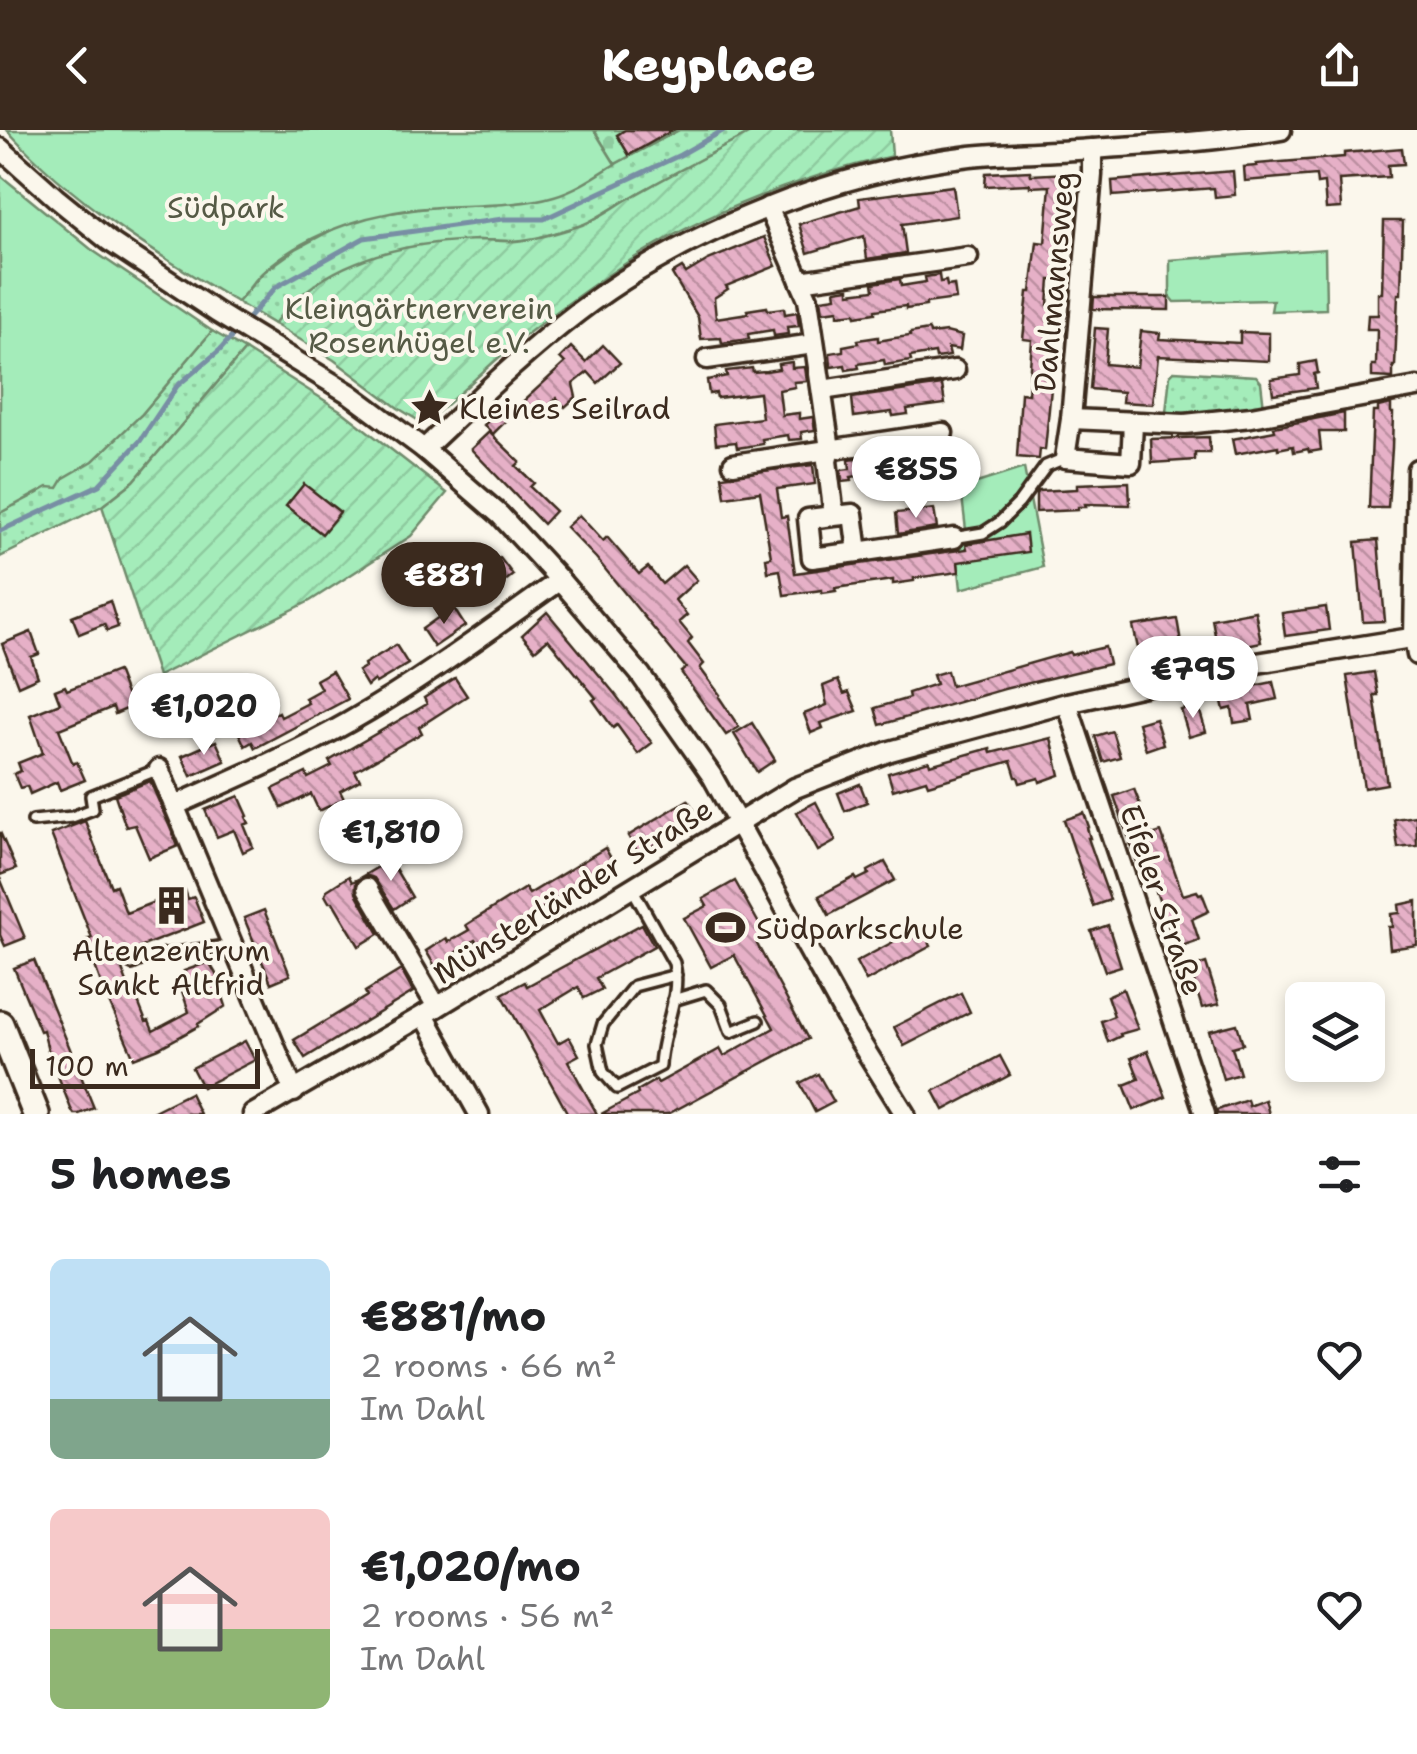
<!DOCTYPE html>
<html lang="en">
<head>
<meta charset="utf-8">
<style>
  :root { --surface:#fff; --page:#f6f6f6; --text:#202124; --muted:#757577; --accent:#3b2a1e }
  body { margin:0; font-family:"Shantell Sans",sans-serif; background:var(--page); color:var(--text); height:100vh; display:flex; flex-direction:column; font-size:38px; white-space:nowrap }
  * { box-sizing:border-box; margin:0 }
  p { font-size:32px; color:var(--muted) }
  .icon { flex:none; width:55px; height:55px; fill:none; stroke:currentColor; stroke-width:2; stroke-linecap:round; stroke-linejoin:round }
  .map { position:relative; height:984px; overflow:hidden }
  .sheet { display:flex; flex-direction:column; background:var(--surface); flex:1 }
  .sheet>* { flex:none }
  .controls { position:absolute; left:1285px; top:852px; display:grid; gap:20px }
  .controls a { display:grid; place-items:center; width:100px; height:100px; border-radius:15px; background:var(--surface); box-shadow:0 5px 15px #0003; font-size:50px }
  .scale { position:absolute; left:30px; bottom:25px; width:230px; box-sizing:border-box; padding-left:10px; border:5px solid #3b2a1e; border-top:0; font-size:28px; line-height:35px; white-space:nowrap; color:#3b2a1e; -webkit-text-stroke:8px #fbf7ec; paint-order:stroke }
  .price { position:absolute; translate:-50% -85px; padding:0 22px; border-radius:35px; background:#fff; color:#222; font-size:32px; line-height:65px; filter:drop-shadow(0 2px 5px #0008) }
  .price::after { content:''; position:absolute; left:50%; top:60px; width:30px; height:22px; margin-left:-15px; background:inherit; clip-path:polygon(0 0,100% 0,50% 100%) }
  .price.current { background:var(--accent); color:#fff }
  ul { padding:0; list-style:none }
  li { display:flex; align-items:center; gap:30px; height:250px; padding:0 50px }
  li span { display:grid; place-items:center; flex:none; width:280px; height:200px; border-radius:15px; color:#555 }
  li>.icon { margin-inline-start:auto }
  span .icon { width:120px; height:120px; fill:#fffc; stroke-width:1 }
  li b { font-size:42px }
  h2 { display:flex; justify-content:space-between; align-items:center; height:120px; padding:0 50px; font-size:42px }
  header { display:flex; justify-content:space-between; align-items:center; height:130px; padding:0 50px; background:var(--accent); color:#fff; font-size:45px; font-weight:800 }
  .map>svg:first-child { display:block }
  .grass { fill:url(#grass-dots); stroke:#708b6c; stroke-width:2.5 }
  .cemetery { fill:url(#cemetery-stones); stroke:#708b6c; stroke-width:2.5 }
  .park { fill:#a4ecba; stroke:#708b6c; stroke-width:2.5 }
  .garden { fill:url(#garden-furrows); stroke:#708b6c; stroke-width:2.5 }
  .lines { fill:none; stroke-linecap:round; stroke-linejoin:round }
  .stream { stroke:#788ea4; stroke-width:5 }
  .building { fill:url(#building-back-hatch); stroke:#3b2a1e; stroke-width:2.5 }
  .service-casing { stroke:#3b2a1e; stroke-width:16 }
  .minor-casing { stroke:#3b2a1e; stroke-width:25 }
  .secondary-casing { stroke:#3b2a1e; stroke-width:32 }
  .service { stroke:#fbf7ec; stroke-width:9 }
  .minor { stroke:#fbf7ec; stroke-width:18 }
  .secondary { stroke:#fbf7ec; stroke-width:25 }
  .labels { text-anchor:middle; dominant-baseline:central; stroke-width:8; stroke-linejoin:round; paint-order:stroke }
  .park-label { font-size:30px; fill:#555a45; stroke:#fbf7ec }
  .street-label { font-size:30px; fill:#3b2a1e; stroke:#fbf7ec }
  .poi-label { font-size:30px; fill:#3b2a1e; stroke:#fbf7ec; text-anchor:start }
</style>
</head>
<body>
<header><svg class="icon" aria-label="back" viewBox="0 0 24 24"><path d="M15 5l-7 7 7 7"/></svg>Keyplace<svg class="icon" aria-label="share" viewBox="0 0 24 24"><path d="M12 15V3M7 8l5-5 5 5M5 13v7h14v-7"/></svg></header>
<div class="map">
<svg width="1417" height="984" viewBox="0 0 1417 984">
  <defs>
    <pattern id="grass-dots" width="8" height="8" patternUnits="userSpaceOnUse" patternTransform="scale(2.5)"><rect width="8" height="8" fill="#a4ecba"/><path d="M2 2h.1M6 6h.1" fill="none" stroke="#8ecb9f" stroke-width="1.8" stroke-linecap="round"/></pattern>
    <pattern id="cemetery-stones" width="16" height="16" patternUnits="userSpaceOnUse" patternTransform="scale(2.5)"><rect width="16" height="16" fill="#a4ecba"/><path d="M2 7V4a2 2 0 0 1 4 0v3zM10 15v-3a2 2 0 0 1 4 0v3z" fill="#8ecb9f"/></pattern>
    <pattern id="garden-furrows" width="10" height="10" patternUnits="userSpaceOnUse" patternTransform="scale(2.5)"><rect width="10" height="10" fill="#a4ecba"/><path d="M-1 1l2-2M0 10L10 0M9 11l2-2" fill="none" stroke="#8ecb9f"/></pattern>
    <pattern id="building-back-hatch" width="6" height="6" patternUnits="userSpaceOnUse" patternTransform="scale(2.5)"><rect width="6" height="6" fill="#e6b0c7"/><path d="M-1 5l2 2M0 0l6 6M5-1l2 2" fill="none" stroke="#bc8fa1"/></pattern>
  </defs>
  <rect width="100%" height="100%" fill="#fbf7ec"/>
  <filter id="ink" filterUnits="userSpaceOnUse"><feTurbulence type="fractalNoise" baseFrequency=".01" numOctaves="2"/><feDisplacementMap in="SourceGraphic" scale="20" xChannelSelector="R" yChannelSelector="G"/><feConvolveMatrix kernelMatrix="1 2 1 2 8 2 1 2 1" color-interpolation-filters="sRGB"/></filter>
  <g filter="url(#ink)">
    <!-- grass -->
    <g class="grass">
      <path d="M679,0H756L640,62L586,94L534,109L512,111L477,110L405,118L291,172L274,194L237,172L264,142L296,119L343,94L374,85L435,77L491,75L615,34Z"/>
      <path d="M212,201L245,220L134,351L102,376L0,427V383L38,363L141,285Z"/>
      <path d="M1174,241L1256,246L1261,252L1264,278L1197,286L1168,285L1166,282L1170,245Z"/>
    </g>
    <!-- cemetery -->
    <path class="cemetery" d="M594,0H679L615,34Z"/>
    <!-- park -->
    <g class="park">
      <path d="M7,0H594L615,34C596,46 576,60 554,66C521,76 474,75 439,77C378,80 308,100 262,143C253,152 246,163 237,172C155,124 71,71 7,0Z"/>
      <path d="M0,45L92,120L212,201L141,285L93,331L64,348L58,358L48,357L0,383Z"/>
      <path d="M1325,119L1326,179L1271,181L1273,170L1175,172L1170,166V130Z"/>
      <path d="M1024,338L1043,437L961,459L955,402L966,400L961,358Z"/>
    </g>
    <!-- garden -->
    <g class="garden">
      <path d="M756,0H890L892,26C805,46 719,77 642,123C605,146 569,172 535,198C496,227 462,263 424,294L398,278L334,230L274,194C321,131 402,112 478,110C490,110 503,112 516,111C538,109 561,102 582,95C600,88 618,74 635,65C675,42 716,21 756,0Z"/>
      <path d="M245,220L343,282L447,363L411,406L310,471L158,546L102,376L134,351Z"/>
    </g>
    <g class="lines">
      <!-- stream -->
      <g class="stream">
        <path d="M243,194L276,157L364,108L503,89H544L680,25L724,0"/>
        <path d="M0,401L99,355L140,311L177,256L220,220L236,202"/>
      </g>
    </g>
    <!-- building -->
    <g class="building">
      <path d="M625,0H673L629,25L617,5Z"/>
      <path d="M1402,18L1404,34L1388,35L1389,47L1339,50L1341,78L1326,79L1324,53L1317,54L1316,45L1245,51L1244,37L1257,36L1256,34L1344,27V23Z"/>
      <path d="M1030,41L1031,45L1069,43V50L1060,150H1050L1048,175L1055,176L1048,247L1052,248L1045,320L1040,319L1039,329L1017,327L1021,263L1028,264L1032,210L1023,209L1028,162H1031L1037,112L1045,113L1050,56L1030,57V54L985,56L986,43Z"/>
      <path d="M1233,41L1235,65L1215,67L1214,58L1113,66L1112,51Z"/>
      <path d="M953,56L957,86L902,94L906,123L867,129L864,106L808,123L799,94L860,76L859,68Z"/>
      <path d="M1384,91H1403L1401,164H1398L1395,236H1393V248L1372,247V235H1376L1377,199H1367L1368,185H1378V163H1382Z"/>
      <path d="M764,107L776,136L726,156L728,159L714,168L716,188L748,183L747,180L767,177L768,180L784,178L785,184L797,182L799,196L787,197L788,204L774,206L773,200L748,204L749,209L735,211L722,213L721,208L701,209L698,187L672,144L682,138L686,143L708,130Z"/>
      <path d="M939,145L940,152L946,151L947,156L954,155L956,169L926,173V176L906,179V176L875,180V183L856,186L855,183L838,185V180L823,182L821,169L836,167L835,160L849,158V163L874,160L873,153L900,149L901,156L926,152L925,147Z"/>
      <path d="M1094,167H1169V180L1093,179Z"/>
      <path d="M1095,198L1108,199L1105,234L1137,237L1141,201L1160,203L1159,209L1240,213V202L1269,203V231L1158,226L1153,274L1122,272L1123,262L1090,259Z"/>
      <path d="M929,200L930,204L946,202L962,206L960,220L948,218L950,226L936,228L935,223L910,227L911,231L885,235L884,230L858,234L859,238L846,240L845,235L831,237L830,223L843,221V216L859,213L858,210L878,207V211L895,208L910,206V203Z"/>
      <path d="M603,215L620,233L598,253L588,242L573,254L576,267L565,277L557,268L532,291L518,276L565,233L560,228L571,217L586,232Z"/>
      <path d="M1316,231L1318,243L1314,244L1316,258L1273,264L1271,249L1300,245V234Z"/>
      <path d="M792,232V238L805,237L807,251L794,252L795,257L779,260L782,285L799,283V289L813,287L815,300L801,302L802,309L789,310L788,305L762,309L763,314L737,318L736,312L716,314L714,294L762,288L759,263L717,268L716,263L709,264L707,250L727,246L726,241L752,238L753,242L766,241L779,239L778,234Z"/>
      <path d="M942,255L945,274L907,279L908,284L893,286L892,282L854,287L852,268Z"/>
      <path d="M1391,274V283H1393L1392,318L1388,378H1369L1373,282H1378V277Z"/>
      <path d="M503,276L512,285L493,304L484,295Z"/>
      <path d="M1344,283V302H1319L1321,320L1309,322L1308,319L1294,322L1293,316L1278,319V316L1235,324L1232,309L1275,301L1274,297Z"/>
      <path d="M489,302L520,332L516,336L534,353L530,357L555,381L543,394L471,319Z"/>
      <path d="M1209,307L1210,323H1195V330L1152,333L1151,309Z"/>
      <path d="M939,316L941,334L903,340L904,344L890,346L889,341L851,347L852,351L842,352L841,340L850,339L849,330Z"/>
      <path d="M813,335L815,354L777,359L781,387L787,386L795,443L967,419L966,414L1026,404L1028,422L958,432L959,442L914,448V451L893,454V450L835,458L836,461L822,463V460L784,465L780,440L768,442L766,428L771,427L760,362L725,367L722,346Z"/>
      <path d="M1129,352L1130,375L1085,374L1086,377H1078V380L1036,382V364L1038,361L1077,359V354Z"/>
      <path d="M304,354L340,382L322,404L286,376Z"/>
      <path d="M934,379L937,398L898,404L896,383Z"/>
      <path d="M579,385L603,411L607,407L639,444L648,437L662,454L684,435L697,450L675,470L687,485L679,492L692,508L688,513L704,534L700,538L720,565L719,567L739,597L726,605L681,542L686,538L596,428L566,397Z"/>
      <path d="M1378,410L1385,491L1363,492L1356,412Z"/>
      <path d="M500,428L513,445L483,468L470,450Z"/>
      <path d="M110,471L118,497L107,501L104,494L79,504L72,486Z"/>
      <path d="M453,477L465,496L434,517L422,499Z"/>
      <path d="M1326,477L1329,500L1285,506L1282,483Z"/>
      <path d="M1255,481L1261,512L1218,521L1212,489Z"/>
      <path d="M547,482L615,564L652,613L638,624L617,595L613,598L593,570L596,568L548,509L535,520L522,505Z"/>
      <path d="M1177,489L1182,518L1140,527L1133,496Z"/>
      <path d="M31,502L39,524L31,527L38,547L18,556L2,514Z"/>
      <path d="M396,515L408,534L376,553L374,550L367,556L358,541L365,537L364,534Z"/>
      <path d="M1105,517L1109,534L1004,559L880,595L875,578L909,568L908,563L936,554L933,545L947,541L951,556L1070,522L1071,525Z"/>
      <path d="M117,541L131,577L115,584L113,577L59,599L73,634L77,632L85,650L60,660L57,652L30,664L27,656L20,658L14,644L21,641L18,633L43,623L30,585L60,573L55,560L65,556L67,560Z"/>
      <path d="M332,541L348,569L255,618L252,612L245,616L229,583L242,577L251,595L279,582L281,587L308,573L305,568L321,559L316,550Z"/>
      <path d="M1374,542L1378,565H1374L1387,654L1364,658L1347,546Z"/>
      <path d="M455,548L467,566L419,597L422,603L355,641L360,650L340,661L344,669L319,681L311,664L282,678L273,659L306,643L308,648L332,636L329,631L427,574L424,568Z"/>
      <path d="M838,550L844,564L849,562L857,581L821,593L823,598L811,603L804,584L827,575L823,556Z"/>
      <path d="M1273,552L1277,569L1250,575L1253,590L1234,593L1232,578L1224,580L1220,563Z"/>
      <path d="M1198,575L1206,602L1189,607L1181,580Z"/>
      <path d="M1155,588L1163,614L1146,620L1138,593Z"/>
      <path d="M752,593L775,630L757,642L734,604Z"/>
      <path d="M1112,601L1120,627L1103,632L1095,606Z"/>
      <path d="M1051,608L1060,645L1040,652L1039,648L1020,653L1018,647H1016L1011,631L928,655L926,650L893,660L888,643L929,631L930,635L990,618L991,623Z"/>
      <path d="M216,611L225,631L191,646L182,626Z"/>
      <path d="M150,651L178,716L149,728L135,695L126,697L115,665Z"/>
      <path d="M860,654L867,672L845,681L838,663Z"/>
      <path d="M1134,659L1152,705L1161,702L1183,765L1197,761L1199,764L1202,763L1209,781L1192,789L1199,810L1176,818L1154,756L1146,758L1114,666Z"/>
      <path d="M239,666L248,686L246,687L249,693L244,695L253,717L243,722L234,700L217,707L205,680Z"/>
      <path d="M688,670L699,688L639,724L628,706Z"/>
      <path d="M816,672L836,711L818,721L797,682Z"/>
      <path d="M1084,683L1089,697L1087,698L1090,708H1088L1110,770L1093,776L1064,690Z"/>
      <path d="M1416,686L1417,716L1398,718L1394,689Z"/>
      <path d="M85,691L111,757L116,755L126,783L185,760L188,769L194,767L204,792L117,826L130,861L139,874L146,892L149,891L153,901L189,882L182,861L191,858L184,841L209,832L219,849L218,852L226,876L198,894L199,896L159,918L134,928L102,856L86,810L92,808L51,704Z"/>
      <path d="M0,702L16,739L0,745Z"/>
      <path d="M605,718L615,735L479,816L475,810L455,823L460,831L439,843L426,821L446,808L448,812L469,800L466,795L525,758L529,764Z"/>
      <path d="M390,730L412,767L394,779L374,748L368,746L361,747Z"/>
      <path d="M885,732L895,750L829,785L819,766L855,747L857,750L869,744L868,741Z"/>
      <path d="M349,746L352,752L360,748L356,753V763L379,804L359,816L333,772H329L325,765L327,760Z"/>
      <path d="M0,748L25,808L5,816L0,805Z"/>
      <path d="M735,751L767,808L757,814L808,909L668,984H601L638,964L637,961L656,950L658,953L720,919L724,926L774,898L734,825L711,837L684,788L707,776L703,769Z"/>
      <path d="M1417,771V815L1390,819L1388,797H1392L1391,784L1400,783L1399,775Z"/>
      <path d="M264,780L290,845L271,853L244,788Z"/>
      <path d="M642,794L654,816L596,848L602,859L584,868L578,857L540,880L558,913L569,907L579,925L568,931L597,984H568L502,864L525,852L527,856Z"/>
      <path d="M1108,795L1121,836L1105,841L1091,801Z"/>
      <path d="M921,797L931,816L866,851L856,832Z"/>
      <path d="M34,830L94,978L79,984H74L71,979L48,920L43,900L40,901L14,838Z"/>
      <path d="M1206,833L1219,874L1202,878L1190,838Z"/>
      <path d="M401,840L413,862L305,928L294,910L367,866L365,862Z"/>
      <path d="M1123,859L1138,899L1120,904L1121,906L1108,912L1101,891L1114,886L1107,866Z"/>
      <path d="M961,863L970,882L904,916L894,897Z"/>
      <path d="M1237,894L1243,914L1232,917L1240,944L1223,949L1209,901Z"/>
      <path d="M245,911L255,930L202,957L192,938Z"/>
      <path d="M1148,921L1166,967L1134,980L1124,955L1139,949L1131,928Z"/>
      <path d="M1000,926L1010,945L944,980L934,961Z"/>
      <path d="M818,944L834,972L815,982L800,953Z"/>
      <path d="M190,963L200,984H148Z"/>
      <path d="M1247,970L1249,976L1265,970L1269,984H1217V980Z"/>
    </g>
    <g class="lines">
      <defs>
        <g id="service">
          <path d="M959,407L983,403L1000,392L1019,373L1046,336L1065,328"/>
          <path d="M33,691L72,687L93,679L91,666L159,639"/>
          <path d="M632,758L674,833C682,867 661,901 660,936L617,958L603,942L597,914L603,894L634,856L676,845"/>
          <path d="M132,834L147,827L233,815"/>
          <path d="M673,870L706,860L721,875L731,902L758,891"/>
        </g>
        <g id="minor">
          <path d="M0,18L56,68L109,111L216,182L350,264L424,319L500,385L560,450L640,544L712,646L854,902L905,984"/>
          <path d="M1092,19V45L1071,289L1065,328L1131,333L1133,293"/>
          <path d="M768,77L808,169L830,319L827,331L834,386L808,389L812,428L858,422L853,384L834,386"/>
          <path d="M800,151L968,127"/>
          <path d="M707,229L814,214"/>
          <path d="M822,260L955,240"/>
          <path d="M1071,289L1185,294L1251,287L1417,257"/>
          <path d="M424,319C474,272 523,224 578,182C684,101 837,41 970,26C1010,22 1051,22 1092,19C1154,15 1219,11 1281,0"/>
          <path d="M733,334L943,303"/>
          <path d="M1417,339L1414,508L1417,525"/>
          <path d="M858,422L954,408"/>
          <path d="M1067,573L1205,984"/>
          <path d="M159,639L294,962"/>
          <path d="M176,675C234,649 293,624 349,592C423,550 491,499 560,450"/>
          <path d="M367,758L437,877"/>
          <path d="M424,885L479,984"/>
          <path d="M253,984L424,885L795,658L890,621L1067,573L1226,538L1417,507"/>
        </g>
        <path id="secondary" d="M0,894L36,984"/>
      </defs>
      <!-- service casing -->
      <use href="#service" class="service-casing"/>
      <!-- minor casing -->
      <use href="#minor" class="minor-casing"/>
      <!-- secondary casing -->
      <use href="#secondary" class="secondary-casing"/>
      <!-- service -->
      <use href="#service" class="service"/>
      <!-- minor -->
      <use href="#minor" class="minor"/>
      <!-- secondary -->
      <use href="#secondary" class="secondary"/>
    </g>
  </g>
  <!-- icons -->
  <defs>
    <symbol id="sight-bare" viewBox="-9 -9 18 18"><path d="M0-6L1.8-2.2L6-1.7L2.9 1.2L3.7 5.4L0 3.3L-3.7 5.4L-2.9 1.2L-6-1.7L-1.8-2.2Z" fill="#3b2a1e" stroke="#fbf7ec" stroke-width="2.5" paint-order="stroke"/></symbol>
    <symbol id="building-bare" viewBox="-9 -9 18 18"><path d="M-4-6H4V6H1V3H-1V6H-4ZM-2.5-4.3h1.7v1.8h-1.7ZM.8-4.3h1.7v1.8H.8ZM-2.5-1h1.7V.8h-1.7ZM.8-1h1.7V.8H.8Z" fill="#3b2a1e" stroke="#fbf7ec" stroke-width="2.5" paint-order="stroke"/></symbol>
    <symbol id="stadium-bare" viewBox="-9 -9 18 18"><path d="M0-5a6.5 5 0 1 0 0 10a6.5 5 0 1 0 0-10ZM-3.5-1.8h7v3.6h-7Z" fill="#3b2a1e" stroke="#fbf7ec" stroke-width="2.5" paint-order="stroke"/></symbol>
  </defs>
  <g fill-rule="evenodd">
    <use href="#sight-bare" x="402" y="250" width="55" height="55"/>
    <use href="#building-bare" x="144" y="748" width="55" height="55"/>
    <use href="#stadium-bare" x="698" y="770" width="55" height="55"/>
  </g>
  <g class="labels">
    <!-- park labels -->
    <g class="park-label">
      <text x="226" y="77">Südpark</text>
      <text x="419" y="178">Kleingärtnerverein<tspan x="419" dy="34">Rosenhügel e.V.</tspan></text>
    </g>
    <!-- street labels -->
    <g class="street-label">
      <text transform="translate(1054 152) rotate(-85)">Dahlmannsweg</text>
      <text transform="translate(573 761) rotate(-32)">Münsterländer Straße</text>
      <text transform="translate(1162 770) rotate(71)">Eifeler Straße</text>
    </g>
    <!-- poi labels -->
    <g class="poi-label">
      <text x="459" y="278">Kleines Seilrad</text>
      <text x="756" y="798">Südparkschule</text>
      <text x="171" y="820" text-anchor="middle">Altenzentrum<tspan x="171" dy="34">Sankt Altfrid</tspan></text>
    </g>
  </g>
</svg>
<div class="controls">
<a><svg class="icon" aria-label="layers" viewBox="0 0 24 24"><path d="M12 4l9 5-9 5-9-5zM3 14l9 5 9-5"/></svg></a>
</div>
<div class="scale">100 m</div>
<b class="price" style="left:916px;top:391px">€855</b>
<b class="price current" style="left:444px;top:497px">€881</b>
<b class="price" style="left:1193px;top:591px">€795</b>
<b class="price" style="left:204px;top:628px">€1,020</b>
<b class="price" style="left:391px;top:754px">€1,810</b>
</div>
<section class="sheet">
<h2>5 homes<svg class="icon" aria-label="filters" viewBox="0 0 24 24"><path d="M4 7h16M4 17h16"/><circle cx="9" cy="7" r="2"/><circle cx="15" cy="17" r="2"/></svg></h2>
<ul>
<li><span style="background:linear-gradient(#bfe0f5 70%,#7fa58c 0)"><svg class="icon" aria-label="home" viewBox="0 0 24 24"><path d="M3 11l9-7 9 7M6 9v11h12V9"/></svg></span><div><b>€881/mo</b><p>2 rooms · 66 m²</p><p>Im Dahl</p></div><svg class="icon" aria-label="heart" viewBox="0 0 24 24"><path d="M12 20l-8-8c-3-5 5-10 8-4 3-6 11-1 8 4z"/></svg></li>
<li><span style="background:linear-gradient(#f6c9c9 60%,#8fb573 0)"><svg class="icon" aria-label="home" viewBox="0 0 24 24"><path d="M3 11l9-7 9 7M6 9v11h12V9"/></svg></span><div><b>€1,020/mo</b><p>2 rooms · 56 m²</p><p>Im Dahl</p></div><svg class="icon" aria-label="heart" viewBox="0 0 24 24"><path d="M12 20l-8-8c-3-5 5-10 8-4 3-6 11-1 8 4z"/></svg></li>
</ul>
</section>
</body>
</html>
